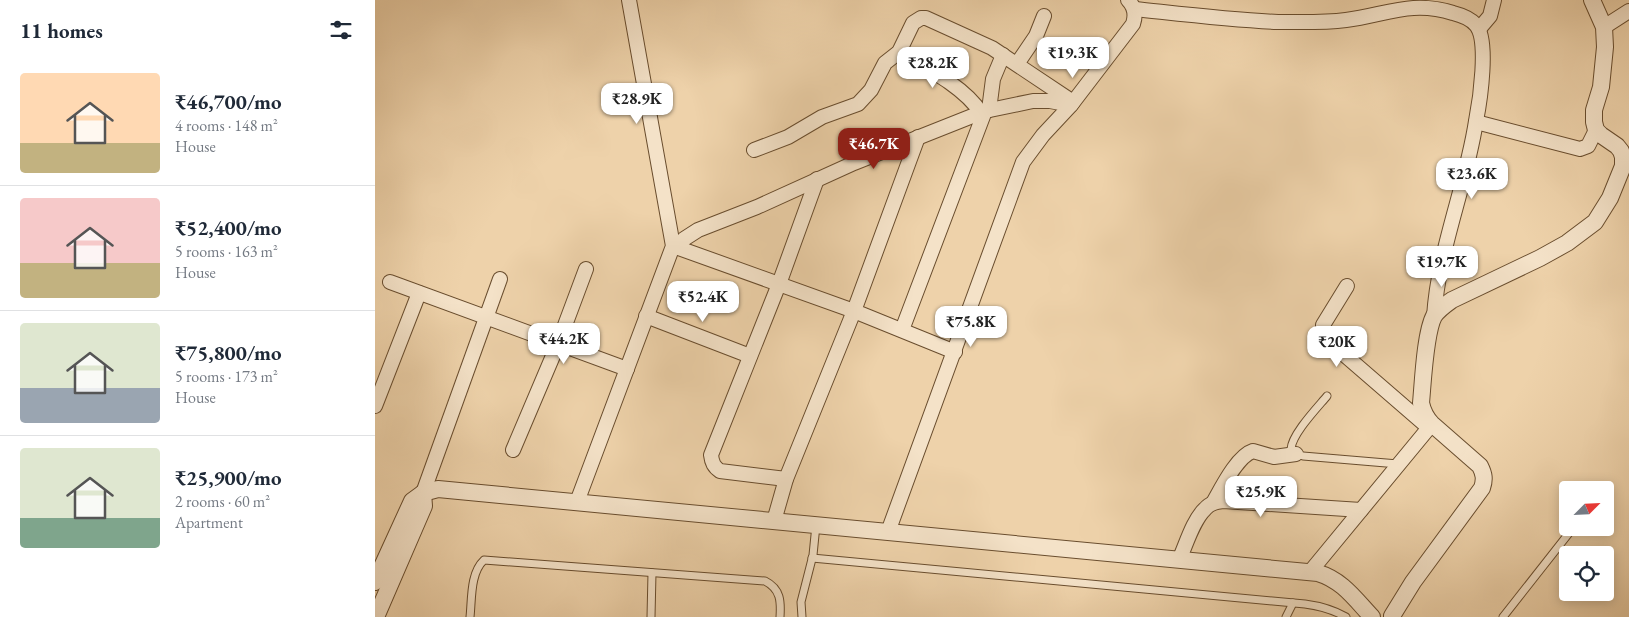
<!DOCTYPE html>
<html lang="en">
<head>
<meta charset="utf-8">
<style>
  :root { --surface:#fff; --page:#f2f2f3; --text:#1f2937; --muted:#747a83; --line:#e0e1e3; --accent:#8f2418 }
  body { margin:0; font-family:"EB Garamond",serif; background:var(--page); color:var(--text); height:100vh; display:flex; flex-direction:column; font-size:19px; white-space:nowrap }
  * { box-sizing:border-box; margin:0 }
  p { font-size:16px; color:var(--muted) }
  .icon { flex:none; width:28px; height:28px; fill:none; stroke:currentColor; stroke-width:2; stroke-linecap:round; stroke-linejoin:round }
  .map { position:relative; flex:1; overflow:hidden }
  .sheet { display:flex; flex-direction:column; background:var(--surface); width:375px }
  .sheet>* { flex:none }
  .needle { width:32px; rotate:66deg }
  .buttons { position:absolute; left:1184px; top:481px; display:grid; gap:10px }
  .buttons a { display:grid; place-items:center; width:55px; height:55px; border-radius:5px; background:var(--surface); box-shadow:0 2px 12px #0003; font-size:25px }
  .price { position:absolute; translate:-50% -42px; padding:0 11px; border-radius:10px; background:#fff; color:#222; font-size:16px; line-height:32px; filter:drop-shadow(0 1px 2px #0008) }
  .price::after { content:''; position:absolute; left:50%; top:30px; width:15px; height:11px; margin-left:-8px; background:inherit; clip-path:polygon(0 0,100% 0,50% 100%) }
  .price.selected { background:var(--accent); color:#fff }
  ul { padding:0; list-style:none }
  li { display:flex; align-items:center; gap:15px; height:125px; padding:0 20px }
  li+li { border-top:1px solid var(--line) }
  li span { display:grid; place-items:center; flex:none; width:140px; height:100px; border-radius:5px; color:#555 }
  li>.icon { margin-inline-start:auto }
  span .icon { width:60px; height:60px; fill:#fffc; stroke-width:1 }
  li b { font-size:21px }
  h2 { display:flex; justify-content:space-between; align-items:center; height:60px; padding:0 20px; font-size:21px }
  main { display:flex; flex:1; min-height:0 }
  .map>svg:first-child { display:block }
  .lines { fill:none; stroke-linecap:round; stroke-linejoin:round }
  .service-casing { stroke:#694d2e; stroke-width:9 }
  .minor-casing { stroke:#694d2e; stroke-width:16 }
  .tertiary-casing { stroke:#694d2e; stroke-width:18 }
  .service { stroke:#f4e2c8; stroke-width:7 }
  .minor { stroke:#f4e2c8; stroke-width:14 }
  .tertiary { stroke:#f4e2c8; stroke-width:16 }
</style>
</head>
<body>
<main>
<section class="sheet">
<h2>11 homes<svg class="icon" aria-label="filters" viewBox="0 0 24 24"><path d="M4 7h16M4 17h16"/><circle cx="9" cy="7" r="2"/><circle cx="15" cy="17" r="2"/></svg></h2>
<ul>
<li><span style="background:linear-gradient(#ffd9b3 70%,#c2b280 0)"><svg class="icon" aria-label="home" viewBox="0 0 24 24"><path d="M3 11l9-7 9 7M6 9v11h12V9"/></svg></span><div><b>₹46,700/mo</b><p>4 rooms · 148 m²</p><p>House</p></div></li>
<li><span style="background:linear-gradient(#f6c9c9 65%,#c2b280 0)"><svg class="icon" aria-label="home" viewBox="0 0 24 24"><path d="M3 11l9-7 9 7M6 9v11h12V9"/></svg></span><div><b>₹52,400/mo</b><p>5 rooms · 163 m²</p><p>House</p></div></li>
<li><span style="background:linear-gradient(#dfe7d0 65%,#9aa5b1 0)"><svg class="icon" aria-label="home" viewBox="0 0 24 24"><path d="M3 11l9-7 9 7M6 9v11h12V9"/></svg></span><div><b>₹75,800/mo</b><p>5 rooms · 173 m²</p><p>House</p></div></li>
<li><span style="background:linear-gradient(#dfe7d0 70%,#7fa58c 0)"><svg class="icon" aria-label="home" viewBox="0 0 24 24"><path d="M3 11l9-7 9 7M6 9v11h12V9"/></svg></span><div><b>₹25,900/mo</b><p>2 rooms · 60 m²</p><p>Apartment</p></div></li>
</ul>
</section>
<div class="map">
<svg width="1254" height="617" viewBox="0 0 1254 617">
  <rect width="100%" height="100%" fill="#eed2aa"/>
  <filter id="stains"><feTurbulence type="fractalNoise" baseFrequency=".004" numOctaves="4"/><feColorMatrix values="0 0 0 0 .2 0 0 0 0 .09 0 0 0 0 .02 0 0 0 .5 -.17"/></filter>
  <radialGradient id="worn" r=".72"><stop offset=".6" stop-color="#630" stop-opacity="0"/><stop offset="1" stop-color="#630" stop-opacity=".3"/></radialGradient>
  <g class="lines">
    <defs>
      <g id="service">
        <path d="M952,396C942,408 917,434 916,449L921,454L928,456L1023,464"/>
        <path d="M437,558L930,604C945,606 957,609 971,617"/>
        <path d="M95,617C97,599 95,573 109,560L390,581C406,589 406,602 405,617"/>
        <path d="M276,617L277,573"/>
        <path d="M427,617L426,602L438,555L441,525"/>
        <path d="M911,617L918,603"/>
        <path d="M1128,617L1198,528"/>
      </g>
      <g id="minor">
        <path d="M760,9C807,14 855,20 903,22C925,22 948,23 971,20C1011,15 1036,0 1078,13C1086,15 1095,18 1101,25C1114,40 1105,101 1101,121C1091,187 1063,250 1059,317"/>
        <path d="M1229,27L1254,11"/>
        <path d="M1104,29L1115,16L1119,0"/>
        <path d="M524,52C550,67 590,87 606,113"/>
        <path d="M642,64L661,36L669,16"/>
        <path d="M614,110L618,79L628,55"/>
        <path d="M1101,122L1205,149L1213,146L1221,130"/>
        <path d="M379,150L413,137L447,117L483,104L496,90L510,63L524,52L538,23L546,18H551L617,48L698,102"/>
        <path d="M298,246L479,311L580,352"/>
        <path d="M304,248L309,239L323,230L382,207L479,163L610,111L658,101H675L696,105"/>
        <path d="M15,282L252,369"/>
        <path d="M972,286L948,325V332L950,338L1054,428"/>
        <path d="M271,316L375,356"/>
        <path d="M527,330L610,111"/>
        <path d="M0,406L44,293"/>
        <path d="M138,450L183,344L211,269"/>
        <path d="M411,479L345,471C339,467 337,463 336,455L404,284L442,179"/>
        <path d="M48,493L125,279"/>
        <path d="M202,502L298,246L254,0"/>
        <path d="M838,503C846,489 862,456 878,451L899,457L921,454"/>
        <path d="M399,521L411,479L479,311L543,137"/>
        <path d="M513,532L648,162L668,135L696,105L758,24C761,15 760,7 753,0"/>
        <path d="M804,560C811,545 818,520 830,509C835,503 841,502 848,501L986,510"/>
        <path d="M935,572L1057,424"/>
      </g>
      <g id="tertiary">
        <path d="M0,582L37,501L48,493L63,489L943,573C967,580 980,599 997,617"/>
        <path d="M1017,616L1038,582L1107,488C1110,479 1109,474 1105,466L1057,424C1051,418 1048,412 1046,403C1048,382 1050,333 1059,316C1064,309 1070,305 1077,300L1165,258L1192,243L1220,222L1235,198L1248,166V157L1246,151L1242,146L1226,135L1221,130L1219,122V110L1226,87L1230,47L1229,27L1217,0"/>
        <path d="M1,617L49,506L48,493"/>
      </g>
    </defs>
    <!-- service casing -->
    <use href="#service" class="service-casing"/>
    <!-- minor casing -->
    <use href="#minor" class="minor-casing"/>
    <!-- tertiary casing -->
    <use href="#tertiary" class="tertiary-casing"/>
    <!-- service -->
    <use href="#service" class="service"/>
    <!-- minor -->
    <use href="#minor" class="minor"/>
    <!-- tertiary -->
    <use href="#tertiary" class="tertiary"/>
  </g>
  <rect width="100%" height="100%" filter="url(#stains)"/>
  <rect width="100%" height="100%" fill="url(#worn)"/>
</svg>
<div class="buttons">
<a><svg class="needle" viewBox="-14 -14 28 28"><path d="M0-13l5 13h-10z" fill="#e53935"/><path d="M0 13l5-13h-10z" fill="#747a83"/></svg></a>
<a><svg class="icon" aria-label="locate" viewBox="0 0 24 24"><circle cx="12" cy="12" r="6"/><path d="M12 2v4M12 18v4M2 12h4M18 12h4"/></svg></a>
</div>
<b class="price" style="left:698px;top:79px">₹19.3K</b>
<b class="price" style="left:558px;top:89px">₹28.2K</b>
<b class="price" style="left:262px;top:125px">₹28.9K</b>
<b class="price selected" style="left:499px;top:170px">₹46.7K</b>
<b class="price" style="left:1097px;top:200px">₹23.6K</b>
<b class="price" style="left:1067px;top:288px">₹19.7K</b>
<b class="price" style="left:328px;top:323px">₹52.4K</b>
<b class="price" style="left:596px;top:348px">₹75.8K</b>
<b class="price" style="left:189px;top:365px">₹44.2K</b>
<b class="price" style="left:962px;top:368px">₹20K</b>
<b class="price" style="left:886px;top:518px">₹25.9K</b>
</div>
</main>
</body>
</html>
